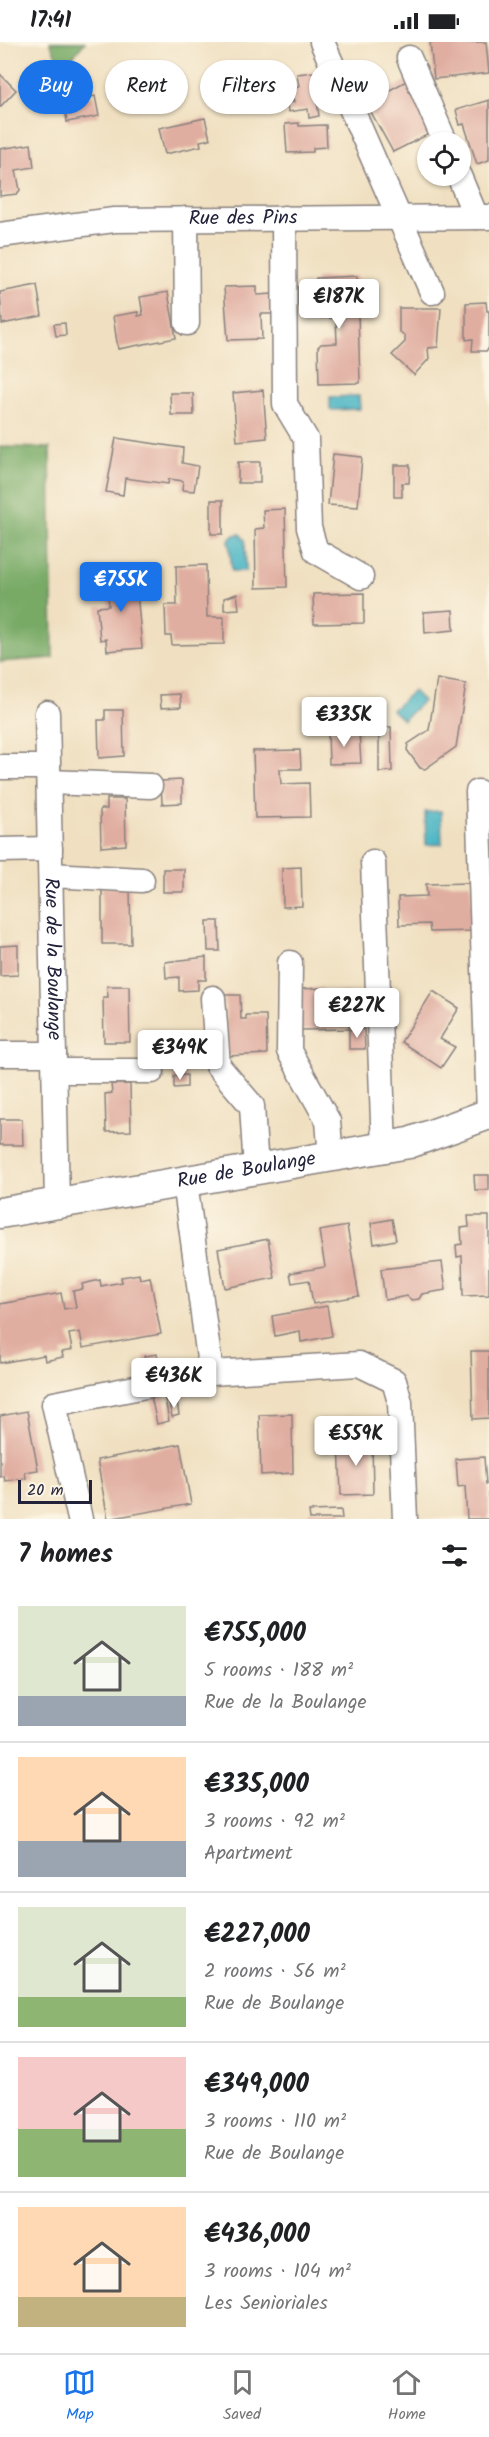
<!DOCTYPE html>
<html lang="en">
<head>
<meta charset="utf-8">
<style>
  :root { --surface:#fff; --page:#f6f6f6; --text:#202124; --muted:#757577; --line:#e0e0e0; --accent:#1a73e8 }
  body { margin:0; font-family:Kalam,sans-serif; background:var(--page); color:var(--text); height:100vh; display:flex; flex-direction:column; font-size:22px; white-space:nowrap }
  * { box-sizing:border-box; margin:0 }
  p { font-size:20px; color:var(--muted) }
  .icon { flex:none; width:33px; height:33px; fill:none; stroke:currentColor; stroke-width:2; stroke-linecap:round; stroke-linejoin:round }
  .map { position:relative; height:1477px; overflow:hidden }
  .details { display:flex; flex-direction:column; background:var(--surface); flex:1 }
  .details>* { flex:none }
  .banner { position:absolute; left:18px; top:18px; width:453px; height:54px; display:flex; gap:12px }
  .buttons { position:absolute; left:417px; top:90px; display:grid; gap:12px }
  .buttons a { display:grid; place-items:center; width:54px; height:54px; border-radius:50%; background:var(--surface); box-shadow:0 2px 4px #0004; font-size:30px }
  .scale { position:absolute; left:18px; bottom:15px; width:74px; box-sizing:border-box; padding-left:6px; border:3px solid #22223b; border-top:0; font-size:16px; line-height:21px; white-space:nowrap; color:#22223b; -webkit-text-stroke:4px #fcf5e5; paint-order:stroke }
  .price { position:absolute; translate:-50% -51px; padding:0 14px; border-radius:6px; background:#fff; color:#222; font-size:20px; line-height:39px; filter:drop-shadow(0 2px 3px #0008) }
  .price::after { content:''; position:absolute; left:50%; top:36px; width:18px; height:14px; margin-left:-9px; background:inherit; clip-path:polygon(0 0,100% 0,50% 100%) }
  .price.active { background:var(--accent); color:#fff }
  ul { padding:0; list-style:none }
  li { display:flex; align-items:center; gap:18px; height:150px; padding:0 18px }
  li+li { border-top:2px solid var(--line) }
  li span { display:grid; place-items:center; flex:none; width:168px; height:120px; border-radius:0px; color:#555 }
  li>.icon { margin-inline-start:auto }
  span .icon { width:72px; height:72px; fill:#fffc; stroke-width:1 }
  li b { font-size:26px }
  h2 { display:flex; justify-content:space-between; align-items:center; height:72px; padding:0 18px; font-size:26px }
  .chip { padding:0 21px; border-radius:27px; background:var(--surface); box-shadow:0 2px 4px #0004; font-size:21px; line-height:54px }
  .chip.active { background:var(--accent); color:#fff }
  .status { display:flex; justify-content:space-between; align-items:center; height:42px; padding:0 30px; background:var(--surface); direction:ltr }
  .status svg { height:16px; fill:currentColor }
  .tab-bar { display:flex; justify-content:space-around; align-items:center; height:84px; border-top:2px solid var(--line); background:var(--surface); font-size:16px; color:var(--muted) }
  .tab-bar a { display:grid; justify-items:center; gap:3px }
  .tab-bar .active { color:var(--accent) }
  .map>svg:first-child { display:block }
  .forest { fill:#78aa66; stroke:#4d6650; stroke-width:1.5 }
  .water { fill:#48b5c4; stroke:#356c80; stroke-width:1.5 }
  .building { fill:#e0aea1 }
  .lines { fill:none; stroke-linecap:round; stroke-linejoin:round }
  .minor-casing { stroke:#89817e; stroke-width:27 }
  .major-casing { stroke:#89817e; stroke-width:33 }
  .minor { stroke:#fff; stroke-width:24 }
  .major { stroke:#fff; stroke-width:30 }
  .labels { text-anchor:middle; dominant-baseline:central; stroke-width:4.5; stroke-linejoin:round; paint-order:stroke }
  .street-label { font-size:20px; fill:#22223b; stroke:#fcf5e5 }
</style>
</head>
<body>
<div class="status"><b>17:41</b><svg viewBox="0 0 49 12"><path d="M0 12V9h3v3zM5 12V6h3v6zM10 12V3h3v9zM15 12V0h3v12zM26 1h20v11H26zM47 4h2v5h-2z"/></svg></div>
<div class="map">
<svg width="489" height="1477" viewBox="0 0 489 1477">
  <rect width="100%" height="100%" fill="#fcf5e5"/>
  <filter id="ink" filterUnits="userSpaceOnUse"><feTurbulence type="fractalNoise" baseFrequency=".0167" numOctaves="2"/><feDisplacementMap in="SourceGraphic" scale="12" xChannelSelector="R" yChannelSelector="G"/><feConvolveMatrix kernelMatrix="1 2 1 2 8 2 1 2 1" color-interpolation-filters="sRGB"/></filter>
  <filter id="wash" filterUnits="userSpaceOnUse"><feTurbulence type="fractalNoise" baseFrequency=".008" numOctaves="4" result="noise"/><feDisplacementMap in="SourceGraphic" scale="24" xChannelSelector="R" yChannelSelector="G"/><feGaussianBlur stdDeviation="1.35" result="paint"/><feColorMatrix in="noise" values="0 0 0 0 0 0 0 0 0 0 0 0 0 0 0 0 0 1.4 0 .05"/><feComposite in="paint" operator="in"/></filter>
  <g filter="url(#wash)">
    <rect width="100%" height="100%" fill="#f0e0c1"/>
    <!-- forest -->
    <g class="forest">
      <path d="M50,0H85L62,28Z"/>
      <path d="M0,405L50,406L53,616L0,620Z"/>
    </g>
    <!-- water -->
    <g class="water">
      <path d="M359,354L360,367L330,368V355Z"/>
      <path d="M240,492L245,498L246,529H232L229,498L234,493Z"/>
      <path d="M413,649L423,659L403,678L392,668Z"/>
      <path d="M441,769L442,802L426,803L425,770Z"/>
    </g>
    <g id="blocks">
      <!-- building -->
      <g class="building">
        <path d="M430,0H486L489,31L434,37Z"/>
        <path d="M313,30L319,74L309,76L308,67L288,70L287,61L294,60L291,46L299,44L297,32Z"/>
        <path d="M0,32L16,48L0,65Z"/>
        <path d="M408,38L435,89L393,110L366,61Z"/>
        <path d="M95,54L99,74L67,80L64,59Z"/>
        <path d="M489,58V118L477,122L464,82L460,83L456,68Z"/>
        <path d="M205,76L210,97L200,99L201,104L165,112L159,86Z"/>
        <path d="M299,81V84L326,83L327,105L313,106V110L287,111L285,82Z"/>
        <path d="M31,102L34,125L16,128L20,148L17,152L0,154V107Z"/>
        <path d="M357,234L360,341L319,342L318,305L321,302L337,301L336,276H321L316,272V236Z"/>
        <path d="M37,243L42,274L2,282L0,250Z"/>
        <path d="M257,244V253L273,252V272H261L262,297L228,298L224,245Z"/>
        <path d="M168,250L176,296L118,307L113,274L138,270V274L143,273L140,255Z"/>
        <path d="M486,260L487,269H489V305L487,309H472L473,297L466,298V261Z"/>
        <path d="M399,266H441L438,305L428,306L429,317L414,333L392,313L405,300V294L399,289Z"/>
        <path d="M65,281L66,293L56,294L54,282Z"/>
        <path d="M263,348L267,396L237,399L233,351Z"/>
        <path d="M170,351H193L194,373H171Z"/>
        <path d="M116,396L183,406L182,421L198,424L194,449L182,448L183,439L169,437L168,442L125,436L123,453L106,450Z"/>
        <path d="M333,412L362,415L358,465L328,463Z"/>
        <rect x="238" y="420" width="22" height="21"/>
        <path d="M394,423H410L409,441H402V455H394Z"/>
        <rect x="211" y="458" width="12" height="34"/>
        <path d="M285,467L287,545L256,546L255,487L264,486L263,468Z"/>
        <path d="M206,523L207,575H224V602L172,603L171,594H166L165,563H177L176,524Z"/>
        <path d="M135,527L142,606L107,609L106,597L100,598L97,565L109,564L106,530Z"/>
        <path d="M364,551V581L314,582L313,552Z"/>
        <path d="M237,552L239,567L224,568V556Z"/>
        <path d="M453,568L454,588L425,591L424,570Z"/>
        <path d="M437,637L466,642L456,705L425,727L420,726L407,708L408,702L429,688Z"/>
        <path d="M180,652L181,665L161,666L160,653Z"/>
        <path d="M105,668H123L124,714L99,716L98,678H105Z"/>
        <path d="M379,685H391L392,729L379,730Z"/>
        <path d="M359,689L361,721L329,722L328,690Z"/>
        <path d="M300,708L301,727H280L281,742L309,741L310,775L255,776L253,709Z"/>
        <path d="M182,738V761L162,762L161,739Z"/>
        <path d="M107,757H125L126,803L101,805L100,767H107Z"/>
        <path d="M301,825L302,864L283,865L282,826Z"/>
        <rect x="163" y="827" width="21" height="23"/>
        <path d="M471,841L473,889L430,890L429,882L399,883L398,855L427,854L426,842Z"/>
        <path d="M102,845H130L131,902H102Z"/>
        <path d="M207,879H219L220,909H208Z"/>
        <path d="M18,903V933L0,934V904Z"/>
        <path d="M206,915V938H198V948L179,949V935L166,936L165,920Z"/>
        <path d="M107,944H129L130,1000H104L103,955H108Z"/>
        <path d="M322,946L323,951L349,950V987L300,988V947Z"/>
        <path d="M433,949L459,966L440,997L455,1005L441,1026L401,1000Z"/>
        <path d="M225,953H240L241,977H246V973H266L267,1012L227,1014Z"/>
        <path d="M364,987L365,1007H349V988Z"/>
        <path d="M187,1033V1045L174,1046V1034Z"/>
        <path d="M111,1042H130L131,1089L106,1090L105,1052L112,1051Z"/>
        <path d="M0,1077H22L23,1103H0Z"/>
        <path d="M474,1133H489V1148H475Z"/>
        <path d="M468,1174H489V1253L463,1254L462,1214L457,1215L456,1203L462,1202L461,1186L469,1185Z"/>
        <path d="M392,1177L396,1198L374,1202L371,1181Z"/>
        <path d="M347,1184L359,1254L313,1262L309,1238L292,1241L290,1231L325,1225L319,1189Z"/>
        <path d="M268,1197L275,1236L225,1246L218,1207Z"/>
        <path d="M442,1220L446,1248L422,1252L419,1257L411,1258L407,1254L385,1258L381,1227Z"/>
        <path d="M139,1232L140,1237L150,1235L161,1292L83,1306L80,1290L69,1292L72,1308L62,1310L63,1315L45,1319L44,1313L0,1321V1262L61,1251L64,1267L76,1265L73,1249L83,1247L82,1242L100,1238L101,1244L122,1240L121,1235Z"/>
        <path d="M327,1264L332,1294L301,1300L300,1289L275,1294L272,1274Z"/>
        <path d="M471,1309H489V1376L473,1377Z"/>
        <path d="M157,1312L160,1332L148,1335L144,1314Z"/>
        <path d="M164,1351L169,1379L157,1382L151,1354Z"/>
        <path d="M177,1359L179,1373L172,1375L169,1361Z"/>
        <path d="M27,1369L38,1428L25,1430L26,1436L5,1439L4,1434L0,1435V1374Z"/>
        <path d="M292,1372L293,1431L261,1433L259,1373Z"/>
        <path d="M357,1395L372,1397L373,1452L341,1453L339,1398H355Z"/>
        <path d="M180,1402L191,1462L108,1477L97,1418Z"/>
        <path d="M484,1415L486,1442H489V1477H467L465,1444L458,1445L456,1417Z"/>
        <path d="M341,1468L342,1477H310L309,1469Z"/>
      </g>
    </g>
  </g>
  <g filter="url(#ink)">
    <use href="#blocks" fill-opacity="0" stroke="#89817e" stroke-width="1.5"/>
    <g class="lines">
      <defs>
        <g id="minor">
          <path d="M322,0L432,250"/>
          <path d="M409,16L445,100"/>
          <path d="M459,134L476,175"/>
          <path d="M284,176L285,362L306,397L309,486L316,509L361,535"/>
          <path d="M186,177L187,281"/>
          <path id="s1" d="M0,193L114,178L489,175"/>
          <path id="s2" d="M47,671L57,1162"/>
          <path d="M0,725H48"/>
          <path d="M49,740L150,744"/>
          <path d="M478,750L489,1072"/>
          <path d="M0,808L50,807"/>
          <path d="M373,820L384,1105"/>
          <path d="M51,833L142,838"/>
          <path d="M290,921L289,1009L328,1079L331,1115"/>
          <path d="M213,956L218,1024L252,1064L256,1128"/>
          <path d="M0,1012H54"/>
          <path d="M55,1029H152"/>
          <path d="M185,1140L211,1331"/>
          <path d="M80,1477L54,1362L211,1331L359,1322L394,1339L400,1360L405,1477"/>
        </g>
        <g id="major">
          <path id="s3" d="M0,1171L409,1101L489,1072"/>
        </g>
      </defs>
      <!-- minor casing -->
      <use href="#minor" class="minor-casing"/>
      <!-- major casing -->
      <use href="#major" class="major-casing"/>
      <!-- minor -->
      <use href="#minor" class="minor"/>
      <!-- major -->
      <use href="#major" class="major"/>
    </g>
  </g>
  <g class="labels">
    <!-- street labels -->
    <g class="street-label">
      <text stroke="none"><textPath href="#s1" startOffset="244">Rue des Pins</textPath></text>
      <text stroke="none"><textPath href="#s2" startOffset="246">Rue de la Boulange</textPath></text>
      <text stroke="none"><textPath href="#s3" startOffset="250">Rue de Boulange</textPath></text>
    </g>
  </g>
</svg>
<div class="buttons">
<a><svg class="icon" aria-label="locate" viewBox="0 0 24 24"><circle cx="12" cy="12" r="6"/><path d="M12 2v4M12 18v4M2 12h4M18 12h4"/></svg></a>
</div>
<div class="scale">20 m</div>
<b class="price" style="left:339px;top:288px">€187K</b>
<b class="price active" style="left:121px;top:571px">€755K</b>
<b class="price" style="left:344px;top:706px">€335K</b>
<b class="price" style="left:357px;top:997px">€227K</b>
<b class="price" style="left:180px;top:1039px">€349K</b>
<b class="price" style="left:174px;top:1367px">€436K</b>
<b class="price" style="left:356px;top:1425px">€559K</b>
<div class="banner">
<a class="chip active">Buy</a>
<a class="chip">Rent</a>
<a class="chip">Filters</a>
<a class="chip">New</a>
</div>
</div>
<section class="details">
<h2>7 homes<svg class="icon" aria-label="filters" viewBox="0 0 24 24"><path d="M4 7h16M4 17h16"/><circle cx="9" cy="7" r="2"/><circle cx="15" cy="17" r="2"/></svg></h2>
<ul>
<li><span style="background:linear-gradient(#dfe7d0 75%,#9aa5b1 0)"><svg class="icon" aria-label="home" viewBox="0 0 24 24"><path d="M3 11l9-7 9 7M6 9v11h12V9"/></svg></span><div><b>€755,000</b><p>5 rooms · 188 m²</p><p>Rue de la Boulange</p></div></li>
<li><span style="background:linear-gradient(#ffd9b3 70%,#9aa5b1 0)"><svg class="icon" aria-label="home" viewBox="0 0 24 24"><path d="M3 11l9-7 9 7M6 9v11h12V9"/></svg></span><div><b>€335,000</b><p>3 rooms · 92 m²</p><p>Apartment</p></div></li>
<li><span style="background:linear-gradient(#dfe7d0 75%,#8fb573 0)"><svg class="icon" aria-label="home" viewBox="0 0 24 24"><path d="M3 11l9-7 9 7M6 9v11h12V9"/></svg></span><div><b>€227,000</b><p>2 rooms · 56 m²</p><p>Rue de Boulange</p></div></li>
<li><span style="background:linear-gradient(#f6c9c9 60%,#8fb573 0)"><svg class="icon" aria-label="home" viewBox="0 0 24 24"><path d="M3 11l9-7 9 7M6 9v11h12V9"/></svg></span><div><b>€349,000</b><p>3 rooms · 110 m²</p><p>Rue de Boulange</p></div></li>
<li><span style="background:linear-gradient(#ffd9b3 75%,#c2b280 0)"><svg class="icon" aria-label="home" viewBox="0 0 24 24"><path d="M3 11l9-7 9 7M6 9v11h12V9"/></svg></span><div><b>€436,000</b><p>3 rooms · 104 m²</p><p>Les Senioriales</p></div></li>
</ul>
</section>
<nav class="tab-bar">
<a class="active"><svg class="icon" aria-label="map" viewBox="0 0 24 24"><path d="M3 6l6-2 6 2 6-2v14l-6 2-6-2-6 2zM9 4v14M15 6v14"/></svg>Map</a>
<a><svg class="icon" aria-label="saved" viewBox="0 0 24 24"><path d="M7 4h10v16l-5-4-5 4z"/></svg>Saved</a>
<a><svg class="icon" aria-label="home" viewBox="0 0 24 24"><path d="M3 11l9-7 9 7M6 9v11h12V9"/></svg>Home</a>
</nav>
</body>
</html>
